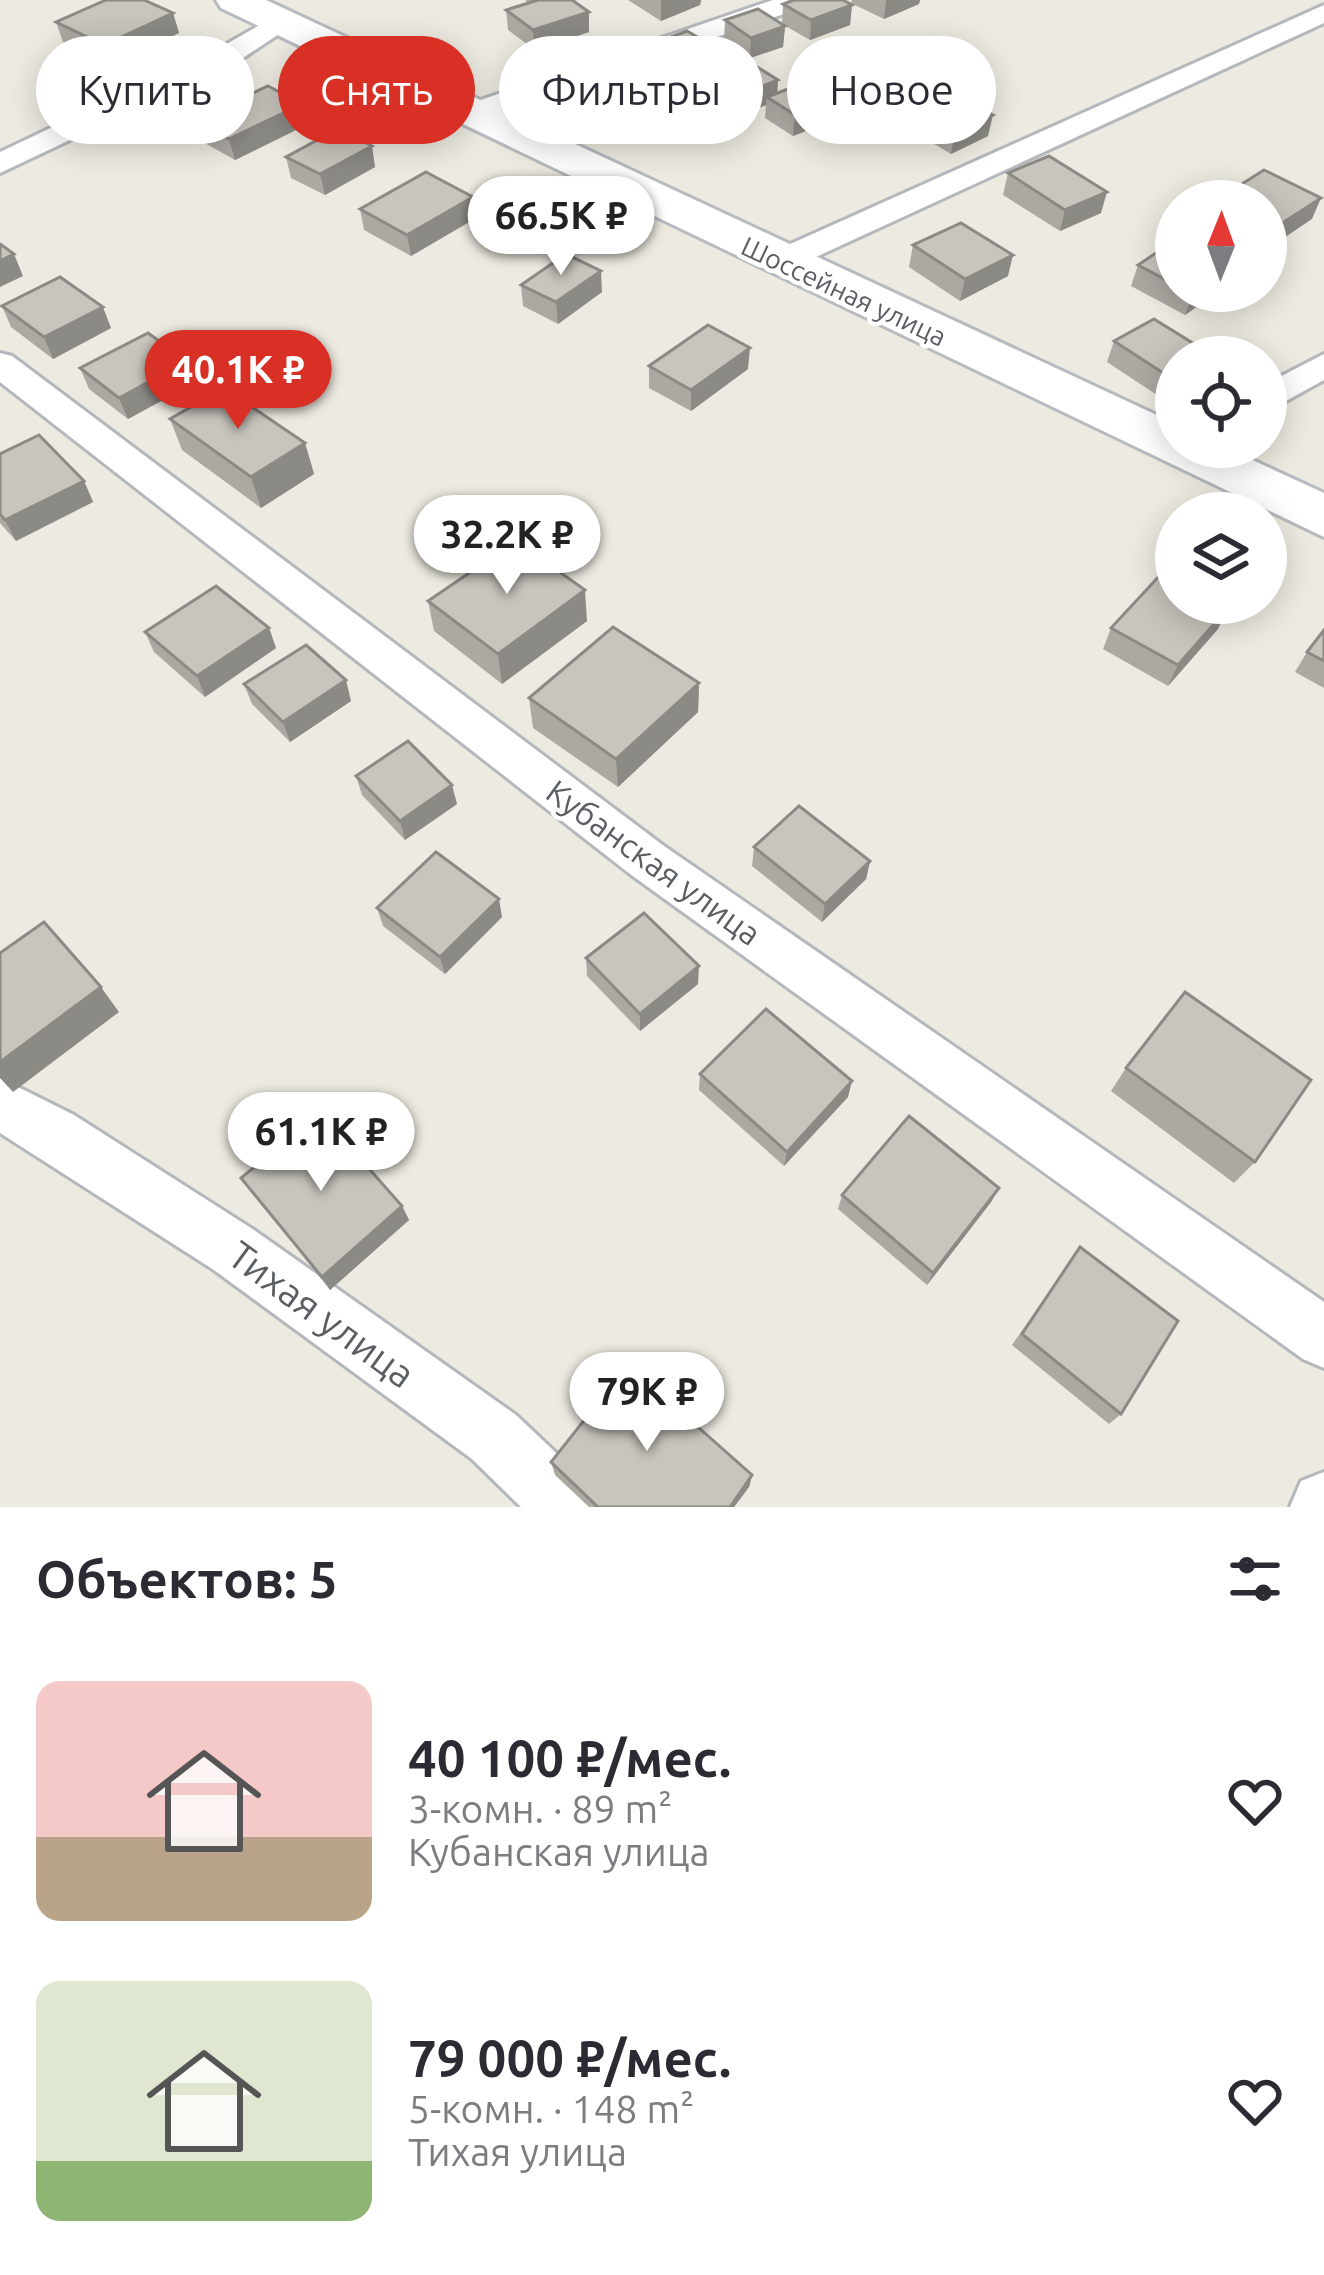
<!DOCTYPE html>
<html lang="ru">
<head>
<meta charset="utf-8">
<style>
  :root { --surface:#fff; --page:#f2f2f3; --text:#2b2b33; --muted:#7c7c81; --accent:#d93025 }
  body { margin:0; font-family:Ubuntu,sans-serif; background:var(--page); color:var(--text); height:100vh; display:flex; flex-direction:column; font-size:45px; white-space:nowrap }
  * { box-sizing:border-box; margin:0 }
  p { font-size:39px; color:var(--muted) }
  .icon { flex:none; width:66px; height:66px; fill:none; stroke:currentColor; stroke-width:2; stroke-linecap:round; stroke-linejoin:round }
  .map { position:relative; height:1507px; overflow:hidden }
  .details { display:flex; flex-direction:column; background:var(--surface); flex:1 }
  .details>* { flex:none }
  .hud { position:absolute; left:36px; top:36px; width:1254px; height:108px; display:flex; gap:24px }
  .needle { width:78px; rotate:1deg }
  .fabs { position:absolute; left:1155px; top:180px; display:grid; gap:24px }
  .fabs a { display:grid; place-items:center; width:132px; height:132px; border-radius:50%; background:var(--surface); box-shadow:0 6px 30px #0003; font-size:60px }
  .price { position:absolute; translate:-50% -102px; padding:0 27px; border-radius:42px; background:#fff; color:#222; font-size:39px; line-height:78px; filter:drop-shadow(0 3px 6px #0008) }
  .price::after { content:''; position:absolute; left:50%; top:72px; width:36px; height:27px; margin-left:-18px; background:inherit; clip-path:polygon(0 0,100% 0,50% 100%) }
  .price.current { background:var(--accent); color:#fff }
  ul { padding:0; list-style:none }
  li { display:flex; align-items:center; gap:36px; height:300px; padding:0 36px }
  li span { display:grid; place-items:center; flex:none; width:336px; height:240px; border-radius:24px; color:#555 }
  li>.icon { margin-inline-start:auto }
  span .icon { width:144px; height:144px; fill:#fffc; stroke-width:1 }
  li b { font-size:51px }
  h2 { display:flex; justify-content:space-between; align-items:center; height:144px; padding:0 36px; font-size:51px }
  .pill { padding:0 42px; border-radius:54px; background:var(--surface); box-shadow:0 6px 30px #0003; font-size:42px; line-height:108px }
  .pill.current { background:var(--accent); color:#fff }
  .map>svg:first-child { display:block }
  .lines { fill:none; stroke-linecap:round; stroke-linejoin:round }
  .street-casing { stroke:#b4b8bc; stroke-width:6 }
  .secondary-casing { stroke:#b7bbc0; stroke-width:6 }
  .street { fill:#fff; fill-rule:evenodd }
  .secondary { fill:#fff; fill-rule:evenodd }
  .wall { fill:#aca9a3 }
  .shaded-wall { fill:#8c8a85 }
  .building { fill:#c8c5be; stroke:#8c8a85; stroke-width:3 }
  .labels { text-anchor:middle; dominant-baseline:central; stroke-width:9; stroke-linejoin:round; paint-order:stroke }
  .far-street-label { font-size:27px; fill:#5a5e63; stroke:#fff }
  .street-label { font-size:33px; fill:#5a5e63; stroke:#fff }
  .near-street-label { font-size:39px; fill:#5a5e63; stroke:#fff }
</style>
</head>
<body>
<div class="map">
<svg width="1324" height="1507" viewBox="0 0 1324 1507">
  <rect width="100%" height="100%" fill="#edebe1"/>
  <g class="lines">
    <defs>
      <g id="street">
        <path d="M773,0H811L807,6L483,118H463L459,112L463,106Z"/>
        <path d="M1324,5V23L792,268L780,271L764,261L768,254Z"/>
        <path d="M279,14L292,22L288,28L243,58L0,173V152L223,46Z"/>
        <path d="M0,353L12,356L664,846L1324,1302V1368L1303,1359L630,874L0,382Z"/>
        <path d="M1324,354V380L1266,412V384Z"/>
        <path d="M0,1078L74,1115L254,1230L516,1415L589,1484L598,1507H521L472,1459L214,1270L0,1133Z"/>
        <path d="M1324,1472V1507H1290L1301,1481Z"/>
      </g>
      <path id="secondary" d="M216,0H266L1176,424V447H1224L1324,493V537L221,8Z"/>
    </defs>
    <!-- street casing -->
    <use href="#street" class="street-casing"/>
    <!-- secondary casing -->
    <use href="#secondary" class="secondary-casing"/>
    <!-- street -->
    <use href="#street" class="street"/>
    <!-- secondary -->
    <use href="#secondary" class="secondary"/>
  </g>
  <!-- wall -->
  <g class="wall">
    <path d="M525,0H572L589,32L535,50L508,30L506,10L529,3Z"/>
    <path d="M628,0H701L700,5L661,21Z"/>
    <path d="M852,0H920L919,4L884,19L851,3Z"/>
    <path d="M783,4L852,5L850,25L810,40L782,24Z"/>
    <path d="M173,13L179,33L111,65L63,42L56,22Z"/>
    <path d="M725,20L785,26L783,47L750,58L724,41Z"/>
    <path d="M641,48L717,69L777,93L829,102L827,123L793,136L765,118L766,105L736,117L703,95V75L671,88L641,69Z"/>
    <path d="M917,111L988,136L951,154L914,132Z"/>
    <path d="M195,120L306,125L235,160L201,141Z"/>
    <path d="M286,157L375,167L325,195L291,178Z"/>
    <path d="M1008,173L1101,213L1060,231L1003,195Z"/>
    <path d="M473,197L476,218L411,256L364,230L360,209Z"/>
    <path d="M913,245L1008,276L960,301L909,267Z"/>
    <path d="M1176,246V291H1219L1185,315L1131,286L1138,265Z"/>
    <path d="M521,285L602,292L558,324L523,306Z"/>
    <path d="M2,306L111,328L53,359L11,327Z"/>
    <path d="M1114,341L1212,355L1211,357H1176V392L1163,399L1107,362Z"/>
    <path d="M187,361L194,383L128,419L89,389L80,368Z"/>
    <path d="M649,366L748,369L691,411L649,388Z"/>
    <path d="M170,419L305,443L314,474L261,508L182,450Z"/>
    <path d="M0,454L84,481L93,502L16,541L0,523Z"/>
    <path d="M428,601L587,621L502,684L434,631Z"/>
    <path d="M269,628L276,648L205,697L154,652L145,632Z"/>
    <path d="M1111,628L1218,629L1168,686L1103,649Z"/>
    <path d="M1324,630V688L1295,672L1307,652Z"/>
    <path d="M699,683L698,712L618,787L533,728L529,698Z"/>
    <path d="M244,684L351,701L290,742L252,704Z"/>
    <path d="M356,776L457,804L405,840L362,795Z"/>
    <path d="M754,847L870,861L866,879L822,922L752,866Z"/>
    <path d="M377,908L502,917L445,974L383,926Z"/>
    <path d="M586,958L698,984L640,1031L587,976Z"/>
    <path d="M1126,1068L1255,1162L1234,1183L1111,1091Z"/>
    <path d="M700,1074L848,1097L784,1166L699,1090Z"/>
    <path d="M241,1178L402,1206L409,1220L330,1290Z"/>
    <path d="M999,1188L991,1202L927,1285L838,1209L842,1195Z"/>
    <path d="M1080,1247L1121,1414L1109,1424L1012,1345Z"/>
    <path d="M551,1462L752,1475L749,1487L734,1507H589L555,1475Z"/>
  </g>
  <!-- shaded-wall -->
  <g class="shaded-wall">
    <path d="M661,0H701L700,5L661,21Z"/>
    <path d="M886,0H920L919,4L884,19Z"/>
    <path d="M852,5L850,25L810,40L811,20Z"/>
    <path d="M589,12V32L535,50L533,30Z"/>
    <path d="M173,13L179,33L111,65L104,45Z"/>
    <path d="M785,26L783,47L750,58L751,38Z"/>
    <path d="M718,49L717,70L671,88V67Z"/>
    <path d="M778,80L777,101L767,97L766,105L736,117L737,96Z"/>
    <path d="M829,102L827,123L793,136L795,115Z"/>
    <path d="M302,104L306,125L235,160L229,139Z"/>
    <path d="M993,115L988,136L951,154L955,133Z"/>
    <path d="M372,146L375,167L325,195L320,174Z"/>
    <path d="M1107,192L1101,213L1060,231L1065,210Z"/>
    <path d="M473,197L476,218L411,256L407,235Z"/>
    <path d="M1321,198L1312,219L1266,250L1267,233Z"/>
    <path d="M14,254L23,276L0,287V261Z"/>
    <path d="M1013,255L1008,276L960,301L965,279Z"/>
    <path d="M601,271L602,292L558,324L556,302Z"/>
    <path d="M1197,291H1219L1185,315L1193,294Z"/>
    <path d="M103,307L111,328L53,359L44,337Z"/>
    <path d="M750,348L748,369L691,411V390Z"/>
    <path d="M187,361L194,383L128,419L119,398Z"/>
    <path d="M1176,375V392L1163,399L1171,378Z"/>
    <path d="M305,443L314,474L261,508L251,477Z"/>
    <path d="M84,481L93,502L16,541L5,520Z"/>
    <path d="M585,590L587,621L502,684L498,654Z"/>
    <path d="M1228,608L1218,629L1168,686L1178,665Z"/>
    <path d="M269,628L276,648L205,697L197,676Z"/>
    <path d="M346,680L351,701L290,742L283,722Z"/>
    <path d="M699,683L698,712L618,787L616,759Z"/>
    <path d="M452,785L457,804L405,840L400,821Z"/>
    <path d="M870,861L866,879L822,922L825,904Z"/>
    <path d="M499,899L502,917L445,974L440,957Z"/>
    <path d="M699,966L698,984L640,1031V1014Z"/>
    <path d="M101,987L119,1012L13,1092L0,1078V1062Z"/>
    <path d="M852,1081L848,1097L784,1166L787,1152Z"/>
    <path d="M999,1188L991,1202L927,1285L933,1273Z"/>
    <path d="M402,1206L409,1220L330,1290L322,1277Z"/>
    <path d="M752,1475L749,1487L734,1507H730Z"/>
  </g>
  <!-- building -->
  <g class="building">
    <path d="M106,0H144L173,13L104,45L56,22Z"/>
    <path d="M538,0H572L589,12L533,30L506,10Z"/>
    <path d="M794,0H843L852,5L811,20L783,4Z"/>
    <path d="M758,9L785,26L751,38L725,20Z"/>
    <path d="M687,31L718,49L671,67L641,48Z"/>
    <path d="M744,59L778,80L737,96L703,74Z"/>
    <path d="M801,84L829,102L795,115L767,97Z"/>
    <path d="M268,86L302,104L229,139L195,120Z"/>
    <path d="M955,95L993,115L955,133L917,111Z"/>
    <path d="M338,129L372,146L320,174L286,157Z"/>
    <path d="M1049,156L1107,192L1065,210L1008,173Z"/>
    <path d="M1264,170L1321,198L1267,233L1266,201H1215Z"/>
    <path d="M426,172L473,197L407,235L360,209Z"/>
    <path d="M961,223L1013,255L965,279L913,245Z"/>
    <path d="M1171,243L1176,246V285L1138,265Z"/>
    <path d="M0,244L14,254L0,261Z"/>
    <path d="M566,254L601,271L556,302L521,285Z"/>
    <path d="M60,277L103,307L44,337L2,306Z"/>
    <path d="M1154,319L1212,355L1207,357H1176V375L1171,378L1114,341Z"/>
    <path d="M708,325L750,348L691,390L649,366Z"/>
    <path d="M148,333L187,361L119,398L80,368Z"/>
    <path d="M224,388L305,443L251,477L170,419Z"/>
    <path d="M39,435L84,481L5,520L0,514V454Z"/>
    <path d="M516,541L585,590L498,654L428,601Z"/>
    <path d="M1162,573L1176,580V603H1219L1228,608L1178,665L1111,628Z"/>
    <path d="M216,586L269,628L197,676L145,632Z"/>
    <path d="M613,627L699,683L616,759L529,698Z"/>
    <path d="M1324,630V661L1307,652Z"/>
    <path d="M306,645L346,680L283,722L244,684Z"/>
    <path d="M408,741L452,785L400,821L356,776Z"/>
    <path d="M799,806L870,861L825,904L754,847Z"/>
    <path d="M436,852L499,899L440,957L377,908Z"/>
    <path d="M644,913L699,966L640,1014L586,958Z"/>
    <path d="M44,922L101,987L0,1062V953Z"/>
    <path d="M1185,992L1311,1080L1255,1162L1126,1068Z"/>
    <path d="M766,1009L852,1081L787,1152L700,1074Z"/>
    <path d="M320,1113L402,1206L322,1277L241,1178Z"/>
    <path d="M909,1116L999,1188L933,1273L842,1195Z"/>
    <path d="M1080,1247L1178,1321L1121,1414L1022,1334Z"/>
    <path d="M628,1365L752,1475L730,1507H598L551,1462Z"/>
  </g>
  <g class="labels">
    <!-- far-street labels -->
    <g class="far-street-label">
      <text transform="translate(844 291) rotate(25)">Шоссейная улица</text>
    </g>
    <!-- street labels -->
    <g class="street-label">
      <text transform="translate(654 862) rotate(36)">Кубанская улица</text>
    </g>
    <!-- near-street labels -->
    <g class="near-street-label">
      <text transform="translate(322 1314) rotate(36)">Тихая улица</text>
    </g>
  </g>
</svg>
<div class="fabs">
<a><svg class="needle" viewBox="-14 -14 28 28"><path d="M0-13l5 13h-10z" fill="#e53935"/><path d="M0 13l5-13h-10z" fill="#7c7c81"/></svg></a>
<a><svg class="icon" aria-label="locate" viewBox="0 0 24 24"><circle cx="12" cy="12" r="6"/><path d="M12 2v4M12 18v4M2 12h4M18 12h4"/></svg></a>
<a><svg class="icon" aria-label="layers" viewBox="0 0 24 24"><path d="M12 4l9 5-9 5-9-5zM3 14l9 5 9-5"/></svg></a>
</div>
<b class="price" style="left:561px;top:278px">66.5K ₽</b>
<b class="price current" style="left:238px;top:432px">40.1K ₽</b>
<b class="price" style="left:507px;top:597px">32.2K ₽</b>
<b class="price" style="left:321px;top:1194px">61.1K ₽</b>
<b class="price" style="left:647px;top:1454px">79K ₽</b>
<div class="hud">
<a class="pill">Купить</a>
<a class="pill current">Снять</a>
<a class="pill">Фильтры</a>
<a class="pill">Новое</a>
</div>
</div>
<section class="details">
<h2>Объектов: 5<svg class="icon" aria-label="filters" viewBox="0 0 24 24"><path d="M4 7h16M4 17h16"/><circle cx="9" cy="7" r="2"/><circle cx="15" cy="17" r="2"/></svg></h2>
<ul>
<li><span style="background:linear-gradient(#f6c9c9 65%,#b9a48a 0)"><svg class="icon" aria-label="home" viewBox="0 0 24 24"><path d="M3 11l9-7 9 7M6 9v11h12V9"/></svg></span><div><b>40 100 ₽/мес.</b><p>3-комн. · 89 m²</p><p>Кубанская улица</p></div><svg class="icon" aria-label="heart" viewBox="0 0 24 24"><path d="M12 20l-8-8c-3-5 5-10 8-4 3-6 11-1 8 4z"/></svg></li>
<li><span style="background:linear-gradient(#dfe7d0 75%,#8fb573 0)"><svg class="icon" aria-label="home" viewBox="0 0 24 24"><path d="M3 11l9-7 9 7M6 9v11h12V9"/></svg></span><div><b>79 000 ₽/мес.</b><p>5-комн. · 148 m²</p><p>Тихая улица</p></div><svg class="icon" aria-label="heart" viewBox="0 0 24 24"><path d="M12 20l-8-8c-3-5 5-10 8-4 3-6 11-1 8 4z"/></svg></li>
</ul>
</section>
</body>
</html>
